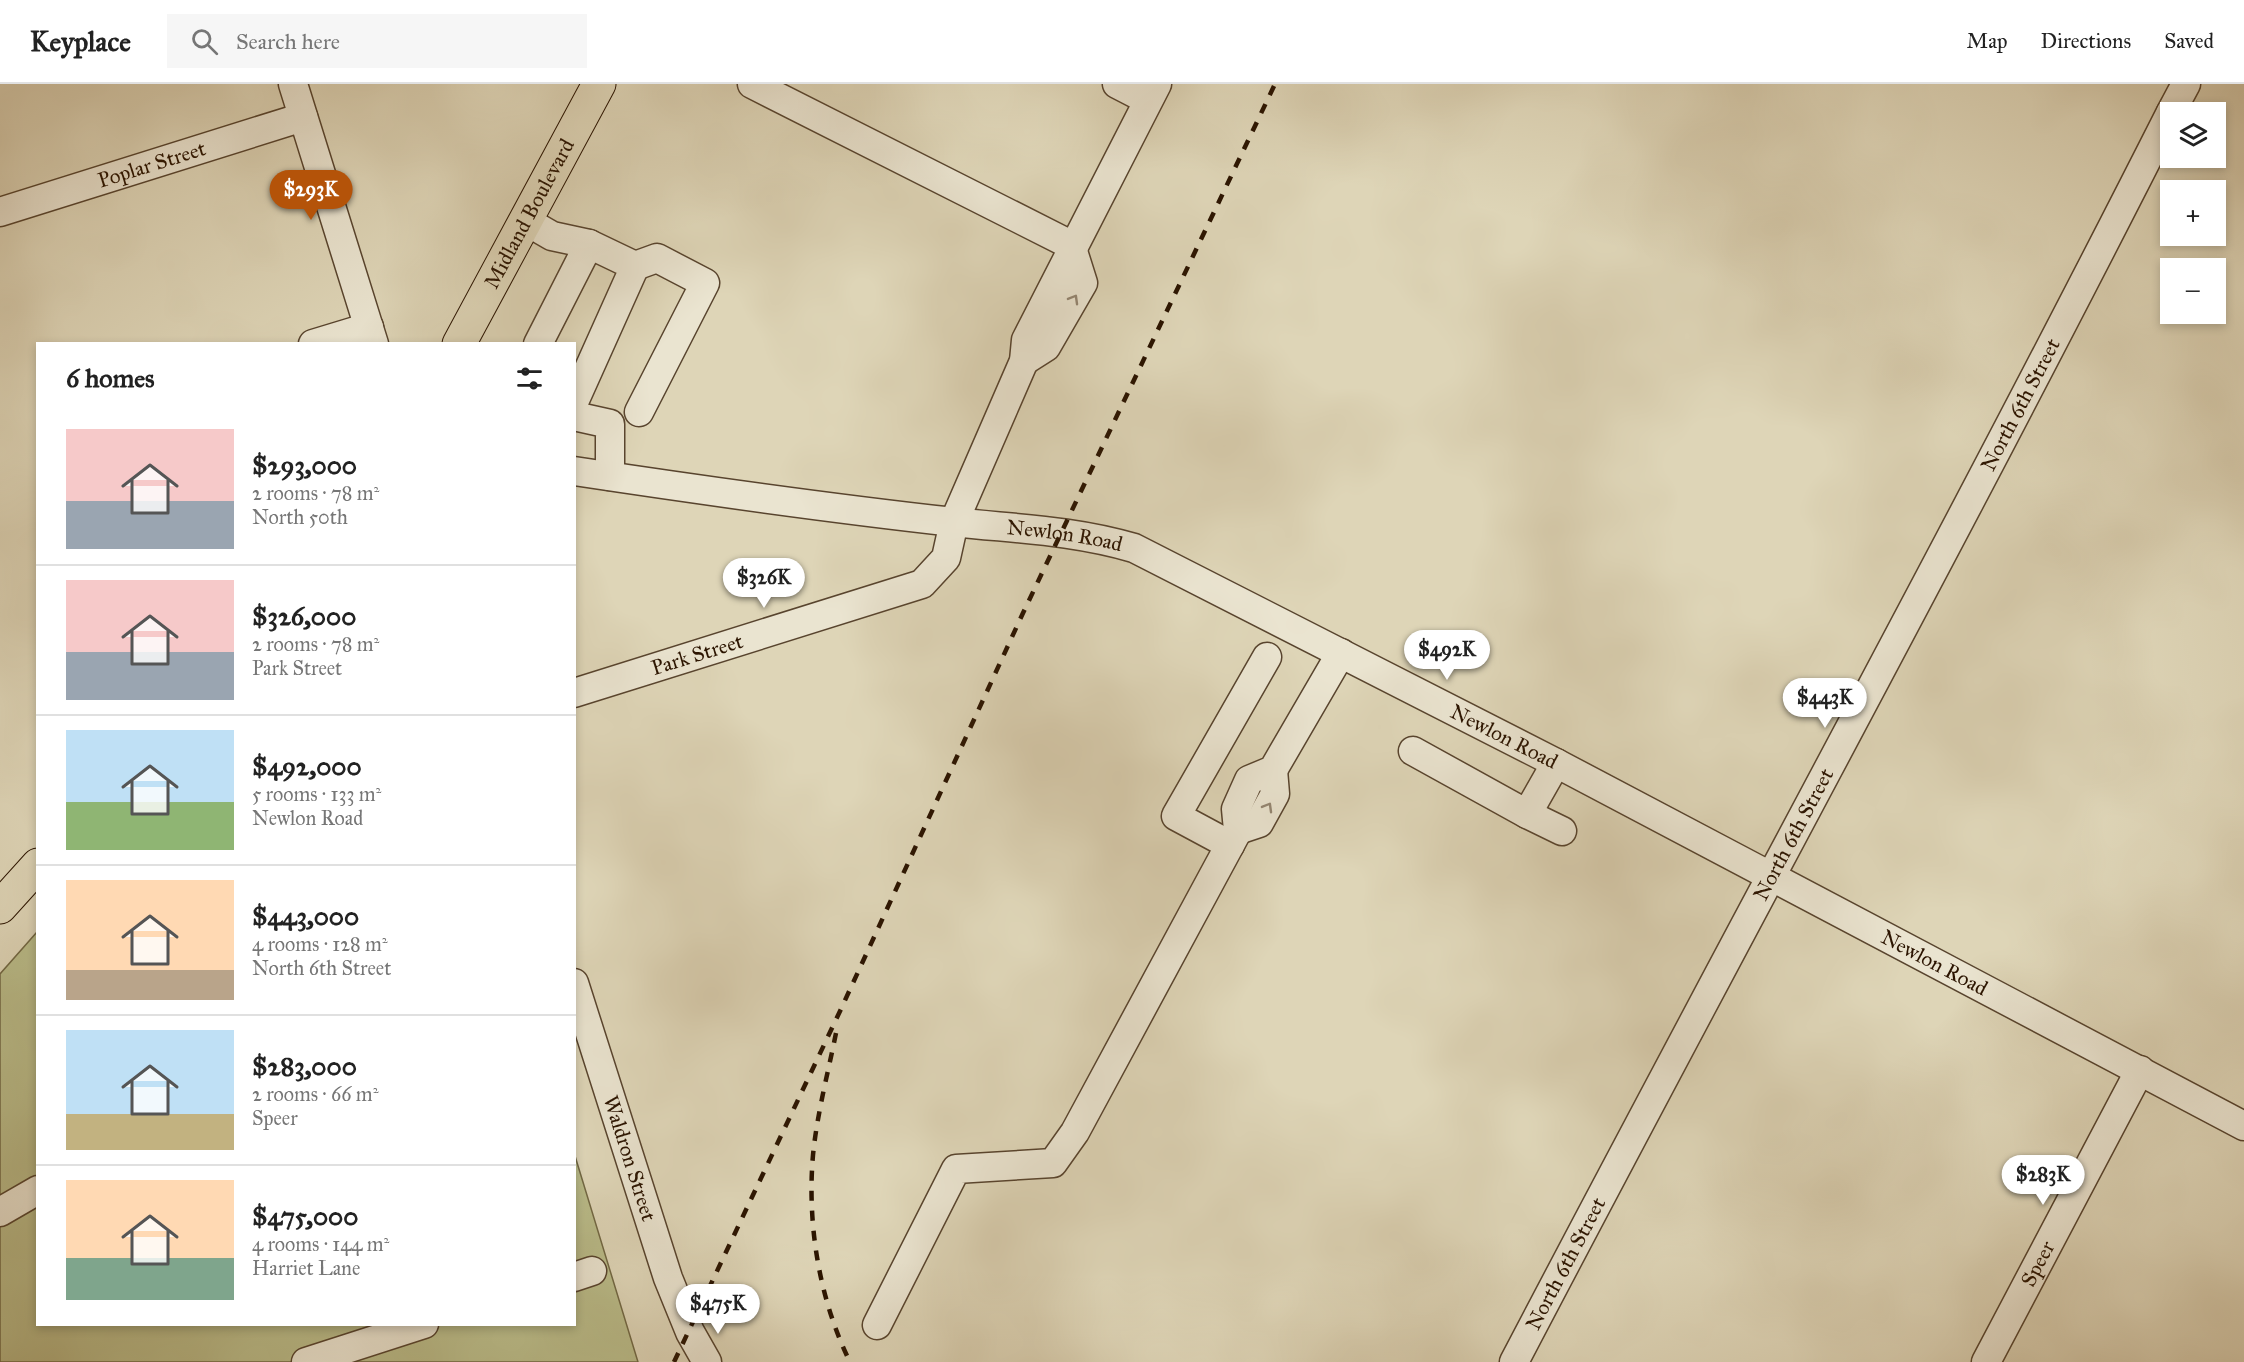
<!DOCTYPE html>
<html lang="en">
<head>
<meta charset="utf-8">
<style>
  :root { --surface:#fff; --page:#f6f6f6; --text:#222; --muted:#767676; --line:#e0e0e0; --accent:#b45309 }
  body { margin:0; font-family:"IM FELL Great Primer",serif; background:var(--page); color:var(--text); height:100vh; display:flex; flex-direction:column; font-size:22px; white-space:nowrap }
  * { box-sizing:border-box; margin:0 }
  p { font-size:20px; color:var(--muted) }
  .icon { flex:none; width:33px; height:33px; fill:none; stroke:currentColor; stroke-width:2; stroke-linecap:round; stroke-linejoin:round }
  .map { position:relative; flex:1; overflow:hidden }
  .sheet { position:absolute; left:36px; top:258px; width:540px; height:984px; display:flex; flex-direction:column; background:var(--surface); border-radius:0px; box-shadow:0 3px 9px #0003 }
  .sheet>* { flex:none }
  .tools { position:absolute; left:2160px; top:18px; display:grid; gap:12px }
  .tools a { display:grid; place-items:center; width:66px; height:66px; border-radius:0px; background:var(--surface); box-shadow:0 3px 9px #0003; font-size:30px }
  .price { position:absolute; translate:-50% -51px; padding:0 14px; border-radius:21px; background:#fff; color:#222; font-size:20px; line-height:39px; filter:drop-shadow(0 2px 3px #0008) }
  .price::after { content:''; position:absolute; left:50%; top:36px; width:18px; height:14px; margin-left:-9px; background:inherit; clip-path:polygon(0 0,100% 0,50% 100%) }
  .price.on { background:var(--accent); color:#fff }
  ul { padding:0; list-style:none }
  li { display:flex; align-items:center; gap:18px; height:150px; padding:0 30px }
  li+li { border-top:2px solid var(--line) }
  li span { display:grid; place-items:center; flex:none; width:168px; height:120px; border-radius:0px; color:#555 }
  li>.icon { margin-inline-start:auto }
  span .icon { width:72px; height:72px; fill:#fffc; stroke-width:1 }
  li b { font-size:26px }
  h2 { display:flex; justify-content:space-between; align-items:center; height:72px; padding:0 30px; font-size:26px }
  header { display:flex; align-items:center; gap:36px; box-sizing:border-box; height:84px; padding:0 30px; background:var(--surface); border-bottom:2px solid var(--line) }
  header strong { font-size:28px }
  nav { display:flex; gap:33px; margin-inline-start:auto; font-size:21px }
  .search { width:420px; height:54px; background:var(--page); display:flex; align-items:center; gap:15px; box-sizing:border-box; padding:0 21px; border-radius:0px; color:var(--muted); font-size:22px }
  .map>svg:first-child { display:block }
  .green { fill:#b9bb89; stroke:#726844; stroke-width:1.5 }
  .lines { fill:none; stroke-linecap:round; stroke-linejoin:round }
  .minor-casing { stroke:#58442e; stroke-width:31 }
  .major-casing { stroke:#2b1400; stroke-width:35 }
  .minor { stroke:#eae4d0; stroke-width:28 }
  .major { stroke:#ded5b7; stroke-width:33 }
  .rail { stroke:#2b1400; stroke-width:4.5; stroke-dasharray:10 10; stroke-linecap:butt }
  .oneway { stroke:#948672 }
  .labels { text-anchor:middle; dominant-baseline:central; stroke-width:4.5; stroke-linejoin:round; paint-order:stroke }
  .street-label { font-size:21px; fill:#2b1400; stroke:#eae4d0 }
</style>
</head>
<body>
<header>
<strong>Keyplace</strong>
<div class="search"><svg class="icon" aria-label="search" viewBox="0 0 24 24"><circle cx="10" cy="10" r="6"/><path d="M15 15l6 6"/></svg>Search here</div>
<nav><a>Map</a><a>Directions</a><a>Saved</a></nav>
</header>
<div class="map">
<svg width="2244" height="1278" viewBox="0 0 2244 1278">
  <rect width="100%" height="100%" fill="#ded5b7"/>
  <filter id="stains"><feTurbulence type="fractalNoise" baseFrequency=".00333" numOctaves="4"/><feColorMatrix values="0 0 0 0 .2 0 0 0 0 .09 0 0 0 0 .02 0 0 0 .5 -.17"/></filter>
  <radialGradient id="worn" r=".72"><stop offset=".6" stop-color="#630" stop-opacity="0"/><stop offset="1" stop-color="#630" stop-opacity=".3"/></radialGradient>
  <!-- green -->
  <path class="green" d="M37,848L38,1240H574L575,1072L638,1278H0V890Z"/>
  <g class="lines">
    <defs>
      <g id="minor">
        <path d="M293,0L374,260"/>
        <path d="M752,0L1073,162"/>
        <path d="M1117,0L1148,16"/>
        <path d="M2171,28L2186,0"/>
        <path id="s1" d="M0,128L303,33"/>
        <path d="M526,137L552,152L589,160"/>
        <path d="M635,182L657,174L705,199L639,328"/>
        <path d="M313,260L369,243"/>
        <path d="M538,260L589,160L635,182L574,318"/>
        <path d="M1024,277L1046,263L1083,199L1072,164"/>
        <path d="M574,332L610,340V392"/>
        <path id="s2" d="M574,387C700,406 828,424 954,438C1017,445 1072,446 1134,464L1556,679L2244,1042"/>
        <path id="s3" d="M574,609L922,500L946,474L954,438L1024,277L1026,256L1157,0"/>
        <path d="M1413,667L1527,730L1556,679"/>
        <path d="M1527,730L1562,747"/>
        <path d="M1238,746L1259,739L1275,710L1273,686"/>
        <path d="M1230,761L1176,732L1267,573"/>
        <path id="s4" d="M574,899L668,1194L690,1248L707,1278"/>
        <path d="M0,1128L38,1106"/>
        <path d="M574,1193L592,1187"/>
        <path d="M877,1241L956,1085L1053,1079L1075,1048L1238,746L1236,725L1249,696L1273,686L1341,569"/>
        <path d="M306,1278L424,1240"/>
        <path id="s5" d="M1514,1278C1732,861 1958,449 2170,30"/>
        <path id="s6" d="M1986,1278L2140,986"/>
      </g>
      <g id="major">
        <path id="s7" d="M459,260L599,0"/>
        <path d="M0,823L38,781"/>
      </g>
    </defs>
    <!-- minor casing -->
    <use href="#minor" class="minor-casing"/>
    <!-- major casing -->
    <use href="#major" class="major-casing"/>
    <!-- minor -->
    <use href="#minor" class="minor"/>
    <!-- major -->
    <use href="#major" class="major"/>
    <!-- rail -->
    <g class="rail">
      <path d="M836,949C828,989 817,1030 813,1071C807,1140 819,1215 850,1278"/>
      <path d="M674,1278L841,925L1023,529L1275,0"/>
    </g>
  </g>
  <!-- one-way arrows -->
  <defs><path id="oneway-chevron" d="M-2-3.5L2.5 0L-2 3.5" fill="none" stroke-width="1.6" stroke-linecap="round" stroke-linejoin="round" transform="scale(1.5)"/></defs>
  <g class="oneway">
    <use href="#oneway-chevron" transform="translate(1074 215) rotate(-60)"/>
    <use href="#oneway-chevron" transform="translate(1268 723) rotate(-60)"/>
  </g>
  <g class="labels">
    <!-- street labels -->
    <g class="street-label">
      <text stroke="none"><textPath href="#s1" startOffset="159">Poplar Street</textPath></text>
      <text stroke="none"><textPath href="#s7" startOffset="148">Midland Boulevard</textPath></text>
      <text stroke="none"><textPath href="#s5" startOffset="1083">North 6th Street</textPath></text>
      <text stroke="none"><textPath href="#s2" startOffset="495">Newlon Road</textPath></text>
      <text stroke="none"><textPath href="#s3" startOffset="129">Park Street</textPath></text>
      <text stroke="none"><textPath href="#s2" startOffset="981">Newlon Road</textPath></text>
      <text stroke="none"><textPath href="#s5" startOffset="597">North 6th Street</textPath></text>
      <text stroke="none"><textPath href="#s2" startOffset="1467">Newlon Road</textPath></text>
      <text stroke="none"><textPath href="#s4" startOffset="184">Waldron Street</textPath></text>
      <text stroke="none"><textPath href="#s5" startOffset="111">North 6th Street</textPath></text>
      <text stroke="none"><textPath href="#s6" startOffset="111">Speer</textPath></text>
    </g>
  </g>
  <rect width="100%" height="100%" filter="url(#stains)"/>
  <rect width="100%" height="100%" fill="url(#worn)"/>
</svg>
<div class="tools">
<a><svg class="icon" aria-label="layers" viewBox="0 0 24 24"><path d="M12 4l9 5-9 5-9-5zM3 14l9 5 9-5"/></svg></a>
<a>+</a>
<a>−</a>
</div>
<b class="price on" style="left:311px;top:137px">$293K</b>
<b class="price" style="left:764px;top:525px">$326K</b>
<b class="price" style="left:1447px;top:597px">$492K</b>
<b class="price" style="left:1825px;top:645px">$443K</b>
<b class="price" style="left:2043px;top:1122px">$283K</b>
<b class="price" style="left:718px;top:1251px">$475K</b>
<section class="sheet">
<h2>6 homes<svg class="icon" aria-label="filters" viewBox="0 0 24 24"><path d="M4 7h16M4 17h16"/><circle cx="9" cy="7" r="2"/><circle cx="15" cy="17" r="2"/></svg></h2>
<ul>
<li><span style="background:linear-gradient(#f6c9c9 60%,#9aa5b1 0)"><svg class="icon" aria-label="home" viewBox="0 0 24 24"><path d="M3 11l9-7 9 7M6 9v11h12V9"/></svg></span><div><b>$293,000</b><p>2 rooms · 78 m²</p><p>North 50th</p></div></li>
<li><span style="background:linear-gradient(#f6c9c9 60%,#9aa5b1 0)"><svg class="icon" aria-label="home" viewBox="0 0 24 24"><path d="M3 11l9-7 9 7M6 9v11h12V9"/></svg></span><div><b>$326,000</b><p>2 rooms · 78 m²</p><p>Park Street</p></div></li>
<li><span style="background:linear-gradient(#bfe0f5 60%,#8fb573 0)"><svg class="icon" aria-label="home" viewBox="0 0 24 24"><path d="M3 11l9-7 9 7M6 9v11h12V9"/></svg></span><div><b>$492,000</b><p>5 rooms · 133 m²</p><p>Newlon Road</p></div></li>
<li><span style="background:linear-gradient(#ffd9b3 75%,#b9a48a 0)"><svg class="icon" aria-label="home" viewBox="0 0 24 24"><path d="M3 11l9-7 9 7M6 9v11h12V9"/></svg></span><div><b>$443,000</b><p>4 rooms · 128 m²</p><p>North 6th Street</p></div></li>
<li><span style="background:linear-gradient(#bfe0f5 70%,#c2b280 0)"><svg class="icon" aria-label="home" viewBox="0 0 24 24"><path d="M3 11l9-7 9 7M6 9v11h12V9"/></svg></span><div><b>$283,000</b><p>2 rooms · 66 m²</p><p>Speer</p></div></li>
<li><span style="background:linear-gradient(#ffd9b3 65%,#7fa58c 0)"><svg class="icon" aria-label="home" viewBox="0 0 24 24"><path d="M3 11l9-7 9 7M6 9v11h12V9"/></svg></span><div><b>$475,000</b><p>4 rooms · 144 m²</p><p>Harriet Lane</p></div></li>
</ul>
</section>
</div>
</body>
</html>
